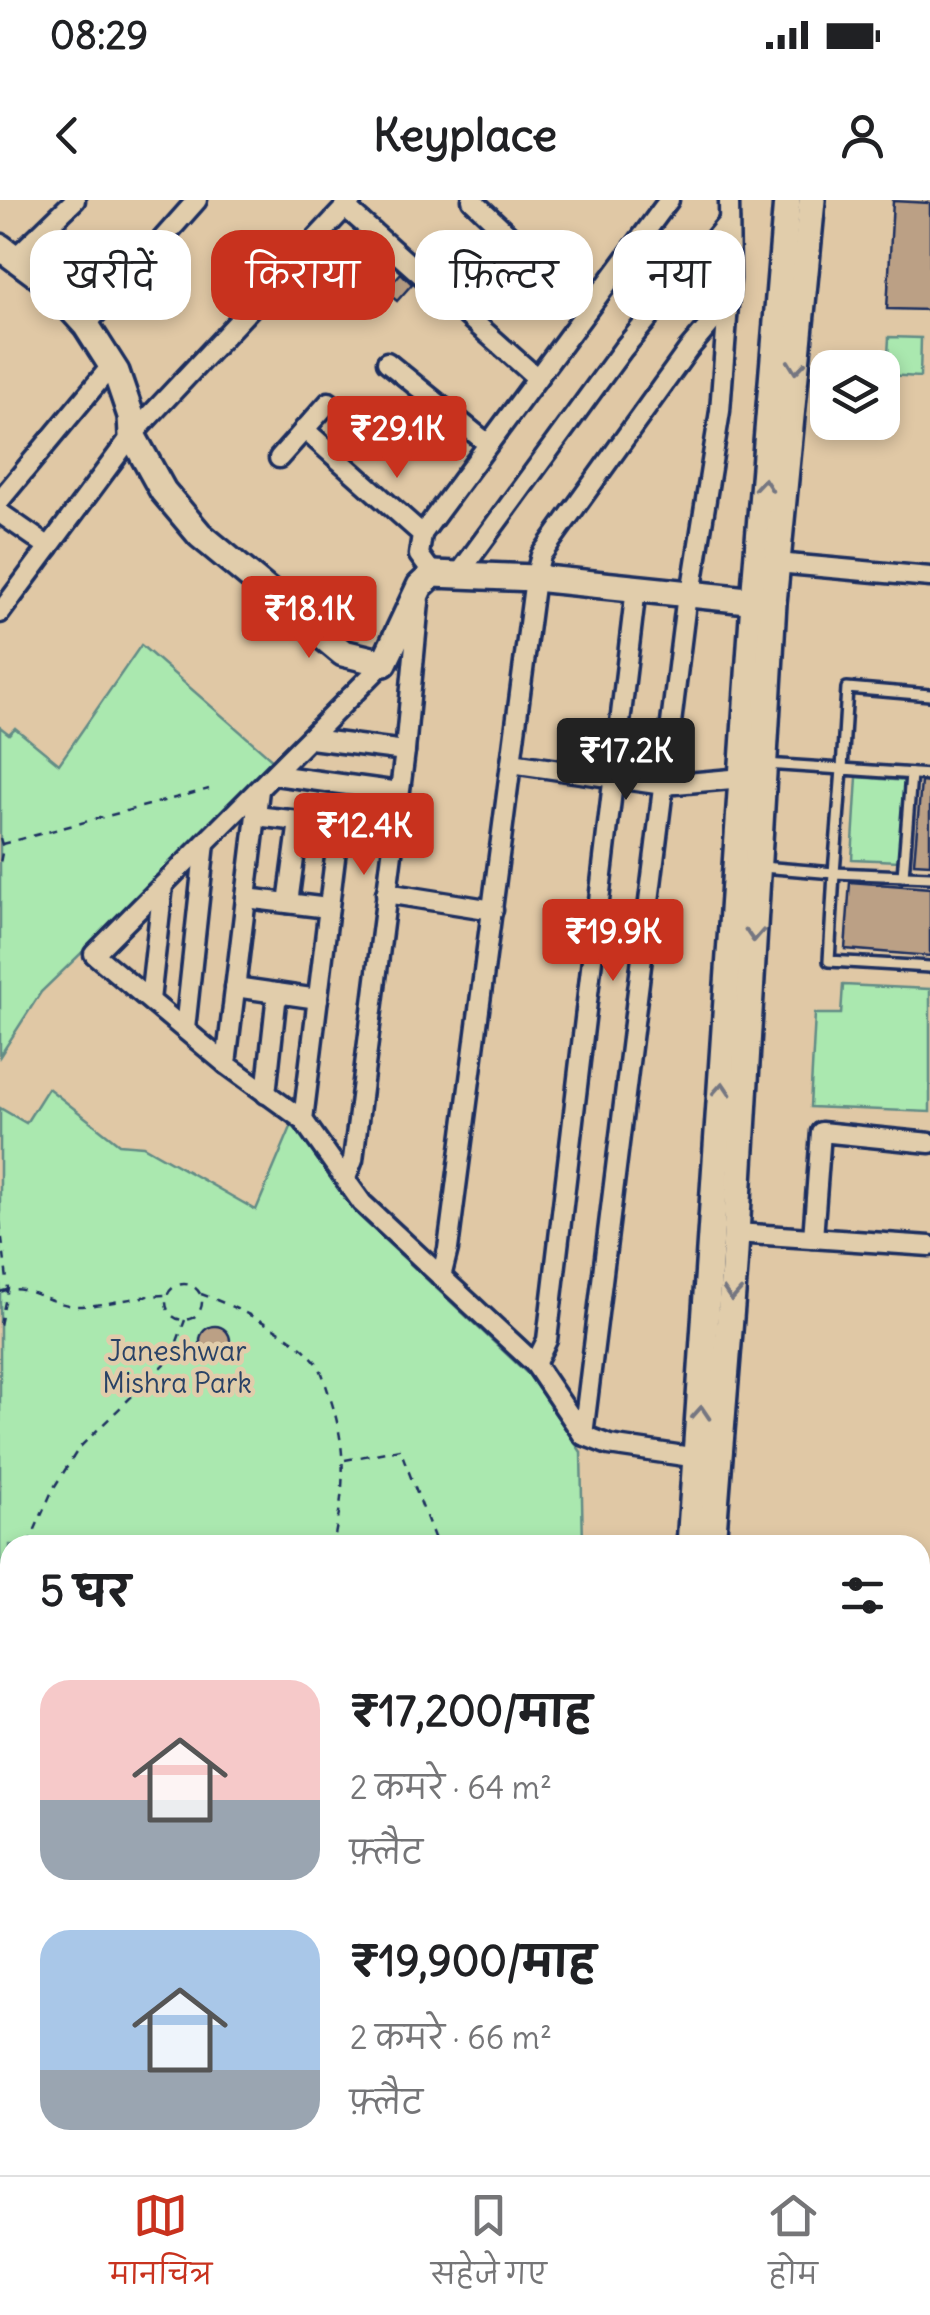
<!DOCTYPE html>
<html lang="hi">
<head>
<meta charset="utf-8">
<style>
  :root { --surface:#fff; --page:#f2f2f2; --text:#202124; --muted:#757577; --line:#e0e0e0; --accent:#c8321e }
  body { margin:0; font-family:Delius,"Playpen Sans Deva",sans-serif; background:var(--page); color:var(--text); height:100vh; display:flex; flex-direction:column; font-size:38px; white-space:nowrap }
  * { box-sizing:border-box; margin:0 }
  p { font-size:32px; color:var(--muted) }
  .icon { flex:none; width:55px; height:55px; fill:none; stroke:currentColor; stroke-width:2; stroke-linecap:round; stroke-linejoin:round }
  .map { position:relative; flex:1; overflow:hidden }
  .drawer { position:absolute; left:0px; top:1335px; width:930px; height:640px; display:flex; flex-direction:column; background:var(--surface); border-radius:30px 30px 0 0; box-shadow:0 5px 15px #0003 }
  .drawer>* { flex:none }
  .guide { position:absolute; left:30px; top:30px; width:870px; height:90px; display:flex; gap:20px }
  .controls { position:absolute; left:810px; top:150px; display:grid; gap:20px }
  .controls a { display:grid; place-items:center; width:90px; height:90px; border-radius:20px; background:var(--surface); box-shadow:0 5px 15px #0003; font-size:50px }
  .price { position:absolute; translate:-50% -85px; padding:0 22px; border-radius:10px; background:var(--accent); color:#fff; font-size:32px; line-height:65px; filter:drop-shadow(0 2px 5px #0008) }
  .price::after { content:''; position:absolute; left:50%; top:60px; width:30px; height:22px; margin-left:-15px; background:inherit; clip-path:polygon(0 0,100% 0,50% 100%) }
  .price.active { background:#222; color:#fff }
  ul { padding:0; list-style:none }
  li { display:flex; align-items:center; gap:30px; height:250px; padding:0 40px }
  li span { display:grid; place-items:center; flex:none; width:280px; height:200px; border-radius:30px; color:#555 }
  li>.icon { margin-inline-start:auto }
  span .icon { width:120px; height:120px; fill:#fffc; stroke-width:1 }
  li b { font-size:42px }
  h2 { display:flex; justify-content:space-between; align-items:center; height:120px; padding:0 40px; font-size:42px }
  .pill { padding:0 35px; border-radius:30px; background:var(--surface); box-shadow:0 5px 15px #0003; font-size:35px; line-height:90px }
  .pill.active { background:var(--accent); color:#fff }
  .status { display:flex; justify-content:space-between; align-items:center; height:70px; padding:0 50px; background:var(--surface); direction:ltr }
  .status svg { height:28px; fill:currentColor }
  header { display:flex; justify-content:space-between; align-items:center; height:130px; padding:0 40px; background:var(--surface); font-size:45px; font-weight:700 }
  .menu { display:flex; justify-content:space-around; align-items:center; height:140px; border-top:2px solid var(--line); background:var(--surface); font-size:28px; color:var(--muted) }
  .menu a { display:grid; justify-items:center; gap:5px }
  .menu .active { color:var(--accent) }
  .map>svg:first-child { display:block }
  .green { fill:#aae8af; stroke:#628c86; stroke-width:2.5 }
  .building { fill:#bba085; stroke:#1b2f5e; stroke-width:2.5 }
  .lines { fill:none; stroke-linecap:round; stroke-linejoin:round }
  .lane-casing { stroke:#1b2f5e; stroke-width:16 }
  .street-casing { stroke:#1b2f5e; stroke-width:25 }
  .secondary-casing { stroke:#1b2f5e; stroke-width:32 }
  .path { stroke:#1b2f5e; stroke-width:2.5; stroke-dasharray:8 8; stroke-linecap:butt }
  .lane { stroke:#e1cdab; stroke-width:9 }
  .street { stroke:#e1cdab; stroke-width:18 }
  .secondary { stroke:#e1cdab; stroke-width:25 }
  .oneway { stroke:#747681 }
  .labels { text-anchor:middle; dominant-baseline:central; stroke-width:9; stroke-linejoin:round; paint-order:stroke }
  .park-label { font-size:28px; fill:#294266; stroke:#e1cdab }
</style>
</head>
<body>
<div class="status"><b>08:29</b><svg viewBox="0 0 49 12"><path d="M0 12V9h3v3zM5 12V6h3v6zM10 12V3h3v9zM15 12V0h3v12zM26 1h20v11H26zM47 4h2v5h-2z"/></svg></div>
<header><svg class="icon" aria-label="back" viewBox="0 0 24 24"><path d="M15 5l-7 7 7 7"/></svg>Keyplace<svg class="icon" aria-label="person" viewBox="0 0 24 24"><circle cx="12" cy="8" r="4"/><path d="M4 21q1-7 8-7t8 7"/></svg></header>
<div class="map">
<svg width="930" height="1975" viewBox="0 0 930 1975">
  <rect width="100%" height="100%" fill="#e0c8a5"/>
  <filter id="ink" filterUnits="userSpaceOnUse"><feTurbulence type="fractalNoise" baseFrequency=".01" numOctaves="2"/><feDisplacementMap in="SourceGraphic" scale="20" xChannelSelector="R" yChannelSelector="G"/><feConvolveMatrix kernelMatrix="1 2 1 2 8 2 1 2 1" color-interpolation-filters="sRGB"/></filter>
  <g filter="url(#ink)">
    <!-- green -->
    <g class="green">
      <path d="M889,137L921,138L920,177L887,175Z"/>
      <path d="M141,445L274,561L219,620L41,792L0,856V527L9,534L15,528L59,564Z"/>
      <path d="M857,577L906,581L900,661L852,659Z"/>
      <path d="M843,785L930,789V912L810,907L815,814H841Z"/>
      <path d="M48,888L119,944L143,946L256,1010L294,920L359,1016L529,1175L581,1252L583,1345H10V1965H698L700,1975H0V908L26,923Z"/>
    </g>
    <!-- building -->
    <g class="building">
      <path d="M893,1L930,3V110L887,109Z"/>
      <path d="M482,68L500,83L481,107L463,92Z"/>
      <path d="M401,73L412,84L397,101L385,91Z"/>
      <path d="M921,582L930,583V664L914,663Z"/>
      <path d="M850,682L930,688V756L845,749Z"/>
      <circle cx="215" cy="1141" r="15"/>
    </g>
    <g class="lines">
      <defs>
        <g id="lane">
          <path d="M765,564L842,569L847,488L930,495"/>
          <path d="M930,575L842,569L834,673L930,677"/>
          <path d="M762,667L834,673L829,761L930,767"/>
          <path d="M903,676L911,574"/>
          <path d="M920,1711L930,1712"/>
          <path d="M920,1916L930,1917"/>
          <path d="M841,1975L842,1965"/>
        </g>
        <g id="street">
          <path d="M472,0L549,73"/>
          <path d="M345,7L537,178"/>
          <path d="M15,58L75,0"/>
          <path d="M86,125L197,0"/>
          <path d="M387,162L488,244"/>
          <path d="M304,229L422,334L419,355L433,374"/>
          <path d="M279,258L329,202"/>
          <path d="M0,300L112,165"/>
          <path d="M0,313L49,347"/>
          <path d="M422,334L669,0"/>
          <path d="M766,362L930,377"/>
          <path d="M458,375L623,149L729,21"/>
          <path d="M691,394L720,211L730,79L729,0"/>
          <path d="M0,413L132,235L352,0"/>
          <path d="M384,463L94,754L226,864L303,920L362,1003L535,1164L583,1235L609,1245L698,1258"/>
          <path d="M311,539L405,551"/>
          <path d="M511,563L664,585L743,578"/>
          <path d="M275,575L399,592"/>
          <path d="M256,616L394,632"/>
          <path d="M386,693L493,710"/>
          <path d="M246,698L328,708"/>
          <path d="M288,703L299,621"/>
          <path d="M235,787L318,799"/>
          <path d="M150,800L163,685"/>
          <path d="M185,829L205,643"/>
          <path d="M226,864L259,590"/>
          <path d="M266,894L277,793"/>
          <path d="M303,920L339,625"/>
          <path d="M346,978L353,960L405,551L419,402"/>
          <path d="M736,1033L930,1046"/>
          <path d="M813,1038L821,932L930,943"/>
          <path d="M441,1077L448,1049L535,378L541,355L688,150L728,103"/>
          <path d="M535,1164L547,1140L636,388"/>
          <path d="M583,1235L687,394"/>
          <path d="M920,1435L930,1436"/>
          <path d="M920,1516H930"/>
          <path d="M754,1975V1965"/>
          <path d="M809,1975L810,1965"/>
        </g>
        <g id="secondary">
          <path d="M0,47L47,82L86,125L116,172L131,216L132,235L163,291L200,335L343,453L384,463L420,386L433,374L535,378L767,402"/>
          <path d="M690,1345L754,401L787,0"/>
          <path d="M712,1345L734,1068L773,403L812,0"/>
          <path d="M920,1461L930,1462"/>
          <path d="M920,1490L930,1491"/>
        </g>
      </defs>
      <!-- lane casing -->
      <use href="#lane" class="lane-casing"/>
      <!-- street casing -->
      <use href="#street" class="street-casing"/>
      <!-- secondary casing -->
      <use href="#secondary" class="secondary-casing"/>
      <!-- path -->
      <g class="path">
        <path d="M0,638L3,648L0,663"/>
        <path d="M2,644L209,589"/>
        <path d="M0,1022L8,1088L0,1125"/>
        <circle cx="184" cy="1102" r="18"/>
        <path d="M0,1092C26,1081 50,1106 78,1106C107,1106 137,1095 167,1095"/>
        <path d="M201,1094C234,1106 298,1135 318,1165C323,1173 326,1186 329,1194C348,1250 345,1288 333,1345"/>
        <path d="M345,1260L400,1249L437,1345"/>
        <path d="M28,1345L53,1289L79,1248L171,1158L185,1120"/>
        <path d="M10,1418L7,1435L10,1522"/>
        <path d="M0,1572L10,1570"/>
        <path d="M0,1921L10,1933"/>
        <path d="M27,1965L31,1975"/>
        <path d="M46,1965L52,1975"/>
        <path d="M597,1965L599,1975"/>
        <path d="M705,1965L706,1975"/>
        <path d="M333,1975L335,1965"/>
      </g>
      <!-- lane -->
      <use href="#lane" class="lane"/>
      <!-- street -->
      <use href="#street" class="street"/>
      <!-- secondary -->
      <use href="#secondary" class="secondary"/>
    </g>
    <!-- one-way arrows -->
    <defs><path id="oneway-chevron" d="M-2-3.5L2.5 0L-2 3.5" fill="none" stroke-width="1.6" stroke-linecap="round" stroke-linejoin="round" transform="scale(2.5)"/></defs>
    <g class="oneway">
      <use href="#oneway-chevron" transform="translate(796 167) rotate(96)"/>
      <use href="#oneway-chevron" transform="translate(764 285) rotate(-85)"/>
      <use href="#oneway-chevron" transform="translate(754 735) rotate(93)"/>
      <use href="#oneway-chevron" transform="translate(722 889) rotate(-86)"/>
      <use href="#oneway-chevron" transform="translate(732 1094) rotate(94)"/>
      <use href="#oneway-chevron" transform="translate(701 1213) rotate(-86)"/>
    </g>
  </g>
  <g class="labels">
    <!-- park labels -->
    <g class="park-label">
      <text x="177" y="1151">Janeshwar<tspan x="177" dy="32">Mishra Park</tspan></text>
    </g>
  </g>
</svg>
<div class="controls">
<a><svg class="icon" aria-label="layers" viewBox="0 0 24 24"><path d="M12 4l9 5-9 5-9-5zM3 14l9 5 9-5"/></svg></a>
</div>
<b class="price" style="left:397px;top:281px">₹29.1K</b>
<b class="price" style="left:309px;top:461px">₹18.1K</b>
<b class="price active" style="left:626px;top:603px">₹17.2K</b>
<b class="price" style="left:364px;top:678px">₹12.4K</b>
<b class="price" style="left:613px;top:784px">₹19.9K</b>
<div class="guide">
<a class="pill">खरीदें</a>
<a class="pill active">किराया</a>
<a class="pill">फ़िल्टर</a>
<a class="pill">नया</a>
</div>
<section class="drawer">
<h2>5 घर<svg class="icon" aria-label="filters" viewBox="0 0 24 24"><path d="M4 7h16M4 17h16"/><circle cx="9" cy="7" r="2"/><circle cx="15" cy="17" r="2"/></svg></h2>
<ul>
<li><span style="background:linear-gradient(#f6c9c9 60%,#9aa5b1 0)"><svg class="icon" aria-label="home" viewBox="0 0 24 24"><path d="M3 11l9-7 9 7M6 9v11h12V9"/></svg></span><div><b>₹17,200/माह</b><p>2 कमरे · 64 m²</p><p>फ़्लैट</p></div></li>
<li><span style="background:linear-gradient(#a9c7e8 70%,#9aa5b1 0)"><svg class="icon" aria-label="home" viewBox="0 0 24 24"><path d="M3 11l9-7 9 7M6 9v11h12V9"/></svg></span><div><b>₹19,900/माह</b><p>2 कमरे · 66 m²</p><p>फ़्लैट</p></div></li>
</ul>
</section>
</div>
<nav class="menu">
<a class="active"><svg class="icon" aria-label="map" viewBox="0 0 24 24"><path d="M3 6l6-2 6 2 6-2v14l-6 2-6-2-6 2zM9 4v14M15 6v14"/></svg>मानचित्र</a>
<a><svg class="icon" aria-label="saved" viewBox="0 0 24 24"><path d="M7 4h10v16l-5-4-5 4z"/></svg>सहेजे गए</a>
<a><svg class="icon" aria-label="home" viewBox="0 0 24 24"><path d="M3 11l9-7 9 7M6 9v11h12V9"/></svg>होम</a>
</nav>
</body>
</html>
